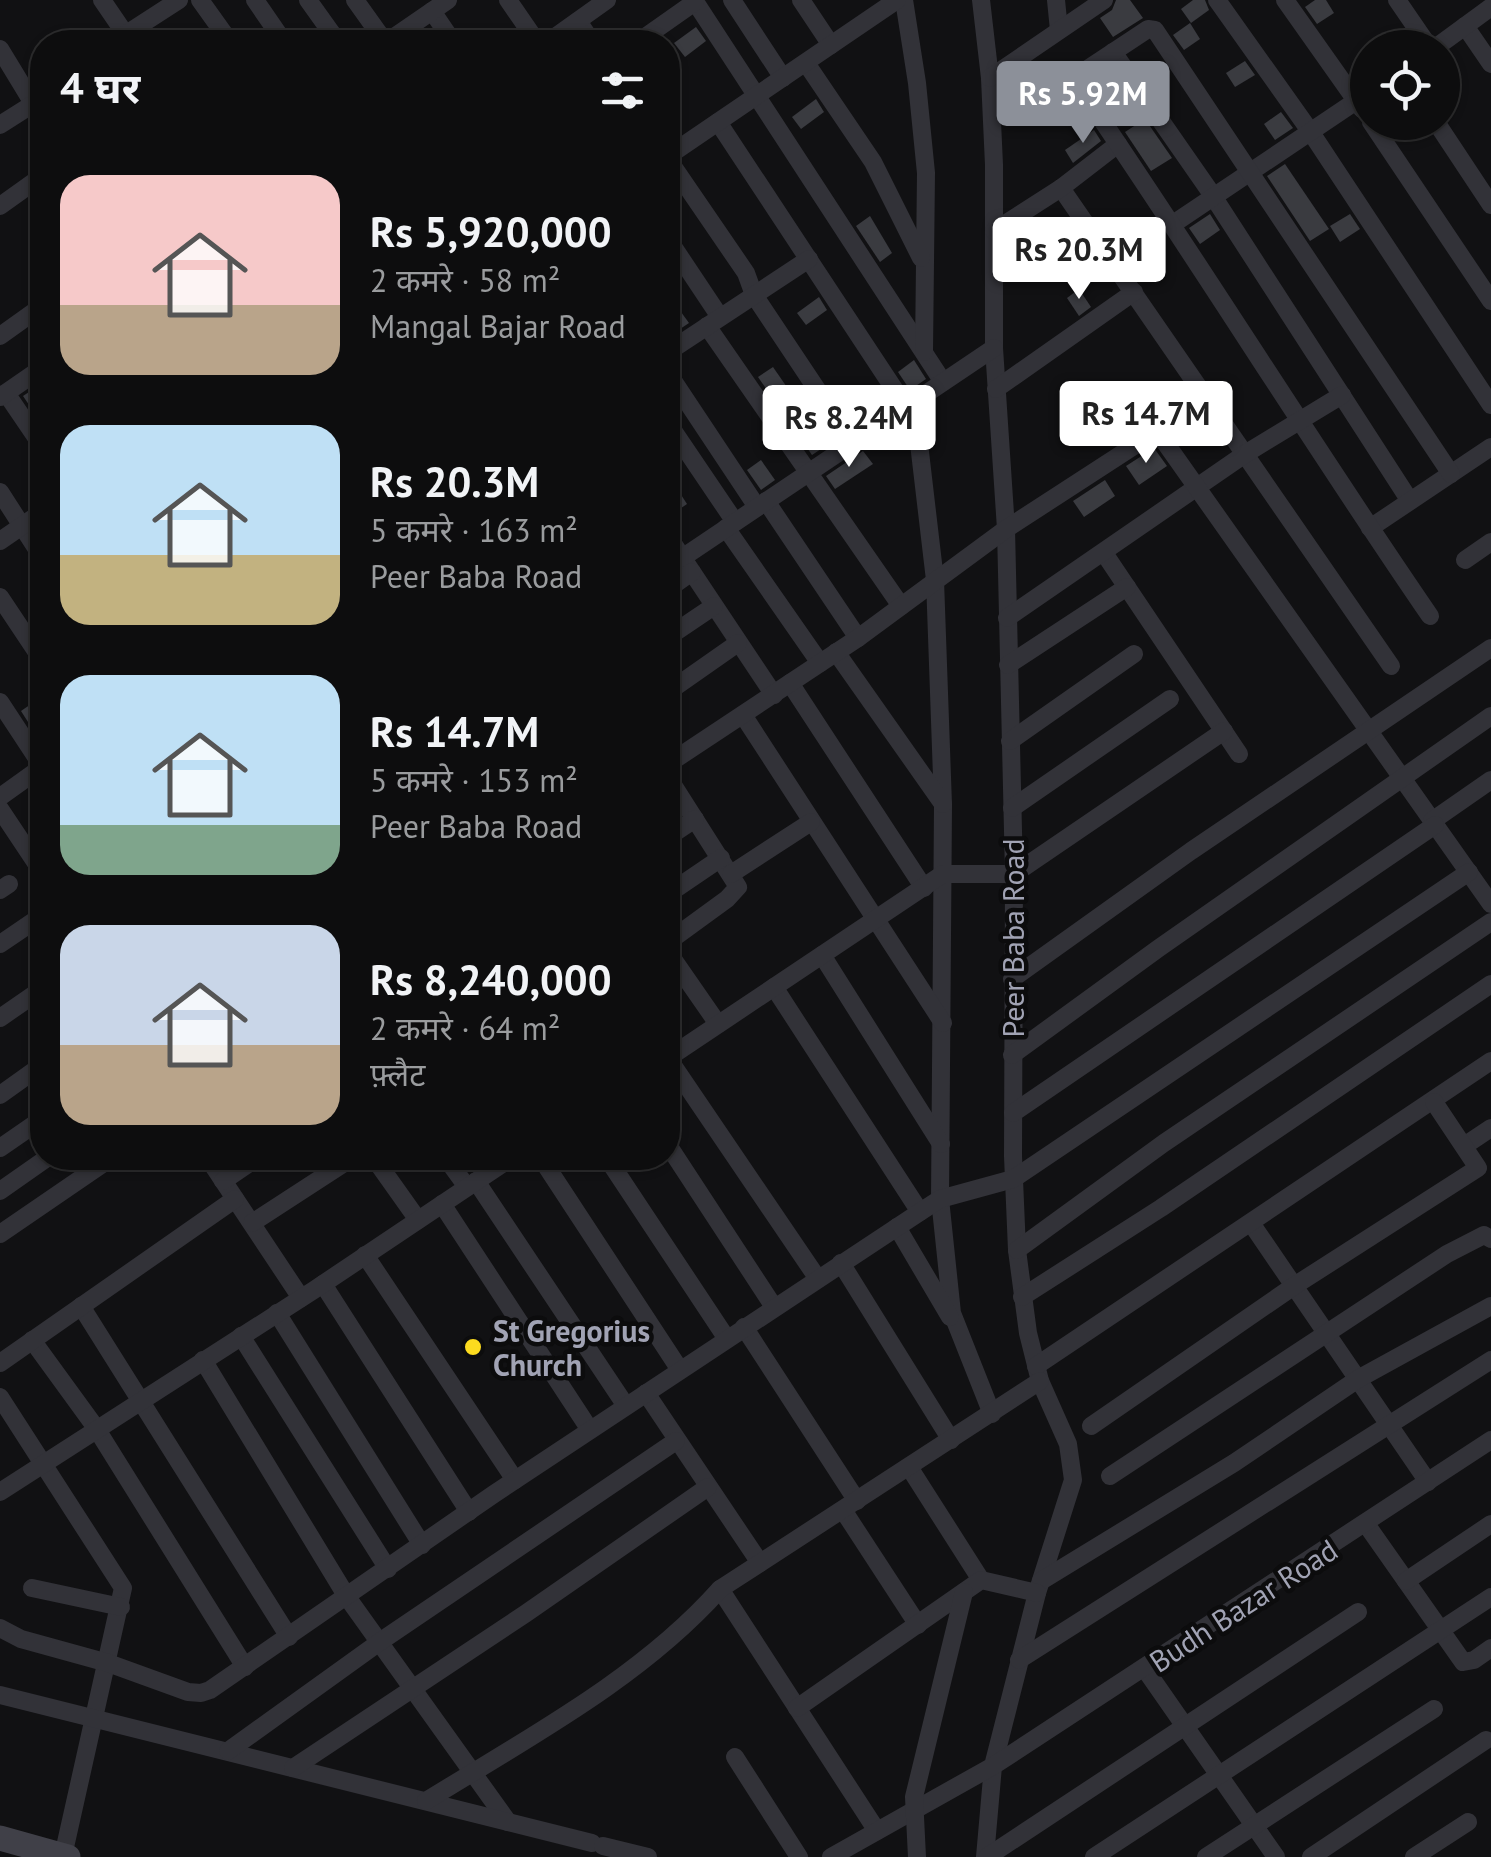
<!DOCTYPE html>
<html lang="hi">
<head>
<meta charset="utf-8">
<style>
  :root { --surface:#0d0d0e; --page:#1b1b1c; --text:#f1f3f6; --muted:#9a9c9e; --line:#2d2d2e; --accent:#8c9099 }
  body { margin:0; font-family:"PT Sans","Noto Sans Devanagari",sans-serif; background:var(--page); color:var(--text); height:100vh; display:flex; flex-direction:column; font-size:38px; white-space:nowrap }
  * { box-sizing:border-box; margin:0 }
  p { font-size:32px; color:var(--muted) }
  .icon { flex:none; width:55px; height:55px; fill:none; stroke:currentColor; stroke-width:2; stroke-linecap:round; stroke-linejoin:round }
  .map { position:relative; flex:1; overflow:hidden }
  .drawer { position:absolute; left:30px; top:30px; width:650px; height:1140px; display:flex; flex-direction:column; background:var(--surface); border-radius:40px; box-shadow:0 2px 8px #0004,0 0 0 2px var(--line) }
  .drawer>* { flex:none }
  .controls { position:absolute; left:1350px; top:30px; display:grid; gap:20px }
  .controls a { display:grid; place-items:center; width:110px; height:110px; border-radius:50%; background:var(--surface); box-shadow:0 2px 8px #0004,0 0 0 2px var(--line); font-size:50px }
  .price { position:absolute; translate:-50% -85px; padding:0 22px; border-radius:10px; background:#fff; color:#222; font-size:32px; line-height:65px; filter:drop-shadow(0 2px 5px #0008) }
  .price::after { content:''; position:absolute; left:50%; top:60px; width:30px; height:22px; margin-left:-15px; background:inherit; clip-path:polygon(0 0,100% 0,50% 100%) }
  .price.on { background:var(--accent); color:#fff }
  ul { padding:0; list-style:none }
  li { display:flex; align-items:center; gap:30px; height:250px; padding:0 30px }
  li span { display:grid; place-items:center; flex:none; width:280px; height:200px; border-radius:30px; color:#555 }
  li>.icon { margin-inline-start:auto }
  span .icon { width:120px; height:120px; fill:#fffc; stroke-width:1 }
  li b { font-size:42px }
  h2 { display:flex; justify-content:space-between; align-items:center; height:120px; padding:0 30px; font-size:42px }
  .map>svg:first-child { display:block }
  .building { fill:#3a3b40 }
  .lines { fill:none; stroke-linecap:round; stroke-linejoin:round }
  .street { stroke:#323238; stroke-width:18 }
  .secondary { stroke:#404048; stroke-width:25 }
  .poi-dot { fill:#fcdb1f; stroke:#0c0c0d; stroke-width:4 }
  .labels { text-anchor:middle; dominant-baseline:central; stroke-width:9; stroke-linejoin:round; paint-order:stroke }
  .street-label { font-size:30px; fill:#a1a3b4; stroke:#0c0c0d }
  .poi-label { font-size:30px; font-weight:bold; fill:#a1a3b4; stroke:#0c0c0d; text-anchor:start }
</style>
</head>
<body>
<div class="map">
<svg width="1491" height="1857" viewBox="0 0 1491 1857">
  <rect width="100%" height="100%" fill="#111113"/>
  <!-- building -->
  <g class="building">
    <path d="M1116,0H1130L1143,18L1113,37L1100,18L1112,10Z"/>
    <path d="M1193,0H1205L1209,10L1191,23L1181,9Z"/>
    <path d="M1315,0H1326L1334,13L1317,24L1305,7Z"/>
    <path d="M1190,23L1200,39L1184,50L1173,35Z"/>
    <path d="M696,27L706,41L685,57L674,43Z"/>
    <path d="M1245,61L1255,75L1235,87L1226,73Z"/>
    <path d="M1115,77L1126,93L1107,106L1096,90Z"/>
    <path d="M816,99L824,112L801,129L792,117Z"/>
    <path d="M1281,112L1293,128L1275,140L1264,124Z"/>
    <path d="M1145,119L1172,158L1151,171L1125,132Z"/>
    <path d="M1094,130L1101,141L1073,163L1065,150Z"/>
    <path d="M1285,164L1329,229L1310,241L1267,176Z"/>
    <path d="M1210,214L1220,230L1200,244L1189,228Z"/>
    <path d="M1350,214L1360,229L1340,242L1330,226Z"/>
    <path d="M870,216L892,253L880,262L856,226Z"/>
    <path d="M1079,289L1091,307L1079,316L1067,298Z"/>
    <path d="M668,294L689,323L668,337Z"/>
    <path d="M819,297L827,310L806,325L797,313Z"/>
    <path d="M914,360L926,379L910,390L898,372Z"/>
    <path d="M773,367L827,445L812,455L758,377Z"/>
    <path d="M41,384L42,387V424L23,396Z"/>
    <path d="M1154,448L1167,466L1139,485L1126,466Z"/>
    <path d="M863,451L873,464L835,489L826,476Z"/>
    <path d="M761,460L775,480L761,490L747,470Z"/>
    <path d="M1105,480L1115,496L1084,517L1073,501Z"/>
    <path d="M676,487L687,504L668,517V493Z"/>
    <path d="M34,702L42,714V744L21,711Z"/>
  </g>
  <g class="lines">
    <!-- street -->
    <g class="street">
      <path d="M102,0L130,41"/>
      <path d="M200,0L230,42"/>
      <path d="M255,0L284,42"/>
      <path d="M308,0L338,42"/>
      <path d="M355,0L385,42"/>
      <path d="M508,0L537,42"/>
      <path d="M694,0L943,382"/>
      <path d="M732,0L783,78"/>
      <path d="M801,0L831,45"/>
      <path d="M904,0L917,83L926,173L924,352"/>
      <path d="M981,0L990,78L994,165V348L1006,529L1014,874L1013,1156L1017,1250L1028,1333L1040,1381L1068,1444L1073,1480L1037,1593L993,1766L985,1857"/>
      <path d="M1056,0L1059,30"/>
      <path d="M1217,0L1310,131L1491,405"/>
      <path d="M1285,0L1362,109"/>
      <path d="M1397,0L1430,48"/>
      <path d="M432,11L453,42"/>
      <path d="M578,21L592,42"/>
      <path d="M1465,26L1491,64"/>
      <path d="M114,42L179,0"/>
      <path d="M387,42L448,0"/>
      <path d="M548,42L607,0"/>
      <path d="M638,42L695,2"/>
      <path d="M1435,48L1491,7"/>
      <path d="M0,49L42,118"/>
      <path d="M1113,52L1209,190L1410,501"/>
      <path d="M806,63L873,162L921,258"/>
      <path d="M990,78L1104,0"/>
      <path d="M718,122L906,407"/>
      <path d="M1371,122L1491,301"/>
      <path d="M1436,122L1491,205"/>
      <path d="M0,125L33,104"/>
      <path d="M668,156L897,0"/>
      <path d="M668,159L746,273L754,295L852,442"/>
      <path d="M1061,188L1391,666"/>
      <path d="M0,206L42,176"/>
      <path d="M1173,224L1368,93"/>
      <path d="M994,231L1061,188L1118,144"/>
      <path d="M668,239L720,317"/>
      <path d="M707,326L901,606"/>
      <path d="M0,336L42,306"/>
      <path d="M668,352L809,259"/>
      <path d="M668,373L757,507"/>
      <path d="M996,389L1134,292"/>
      <path d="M6,393L42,446"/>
      <path d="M0,397L42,368"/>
      <path d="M914,401L935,580L943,805L940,1199L952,1313L992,1414"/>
      <path d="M668,423L735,522"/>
      <path d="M0,492L42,557"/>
      <path d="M766,501L858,638"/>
      <path d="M726,528L820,663"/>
      <path d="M1370,528L1491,447"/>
      <path d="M668,536L774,695"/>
      <path d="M0,541L42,512"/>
      <path d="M1104,553L1239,754"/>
      <path d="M682,558L994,348"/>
      <path d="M1465,560L1491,542"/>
      <path d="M668,589L692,572"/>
      <path d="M0,597L42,660"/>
      <path d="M1430,616C1309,440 1197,258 1076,82L1077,76L1148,29L1155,30L1451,474"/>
      <path d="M1007,618L1245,454L1342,395"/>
      <path d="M668,637L714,606"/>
      <path d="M836,652L943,804"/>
      <path d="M1008,665L1127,587"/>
      <path d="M790,683L924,888"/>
      <path d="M668,692L738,643"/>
      <path d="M0,702L42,766"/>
      <path d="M743,715L943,1023"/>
      <path d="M1010,741L1134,654"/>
      <path d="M668,764L858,638L1006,529L1157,431L1491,904"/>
      <path d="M668,777L738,887L727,899L668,942"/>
      <path d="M0,797L42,767"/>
      <path d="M1012,808L1170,699"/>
      <path d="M0,809L42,872"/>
      <path d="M1432,821L1491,780"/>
      <path d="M668,837L695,819"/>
      <path d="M731,874L811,822"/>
      <path d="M0,890L9,884"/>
      <path d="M668,894L721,858"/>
      <path d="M0,944L34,921"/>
      <path d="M668,952L718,1024"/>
      <path d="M822,955L941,1144"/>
      <path d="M1012,979L1191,851L1491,648"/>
      <path d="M774,987L920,1212"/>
      <path d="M0,1018L42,989"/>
      <path d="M1012,1055L1159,948L1491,716"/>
      <path d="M0,1095L42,1065"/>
      <path d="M1013,1113L1435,825"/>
      <path d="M668,1145L774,1307"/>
      <path d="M1464,1146L1491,1128"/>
      <path d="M0,1148L42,1119"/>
      <path d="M208,1158L301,1298"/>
      <path d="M374,1158L418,1220"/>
      <path d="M446,1158L467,1187"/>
      <path d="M541,1158L680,1370"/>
      <path d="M607,1158L727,1339"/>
      <path d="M223,1181L257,1158"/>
      <path d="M476,1181L626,1406"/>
      <path d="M0,1191L47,1158"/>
      <path d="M442,1204L590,1430"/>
      <path d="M252,1223L352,1158"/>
      <path d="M1251,1223L1428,1482"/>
      <path d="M897,1227L950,1317"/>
      <path d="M0,1234L111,1158"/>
      <path d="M1017,1250L1164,1143L1491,922"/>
      <path d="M365,1255L515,1480"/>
      <path d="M841,1263L951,1440"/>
      <path d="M818,1279L668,1058L943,874H1014L1224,731"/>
      <path d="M323,1284L469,1512"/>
      <path d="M1022,1297L1161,1208L1491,984"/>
      <path d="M81,1306L289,1637"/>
      <path d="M277,1313L422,1545"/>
      <path d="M744,1327L857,1501"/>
      <path d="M241,1336L388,1569"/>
      <path d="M32,1340L96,1428L245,1667"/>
      <path d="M203,1360L347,1597L508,1822"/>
      <path d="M0,1363L235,1199"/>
      <path d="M1036,1366L1491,1061"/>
      <path d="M646,1393L760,1563"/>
      <path d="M0,1397L123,1588L63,1856"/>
      <path d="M1091,1426L1294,1286L1478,1168L1434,1102"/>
      <path d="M909,1467L981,1580"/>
      <path d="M1110,1476L1447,1254L1484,1235L1491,1239"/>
      <path d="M0,1492L314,1290L511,1158"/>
      <path d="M843,1510L918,1625"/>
      <path d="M1366,1524L1463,1662L1474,1660L1491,1648"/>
      <path d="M1041,1581L1234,1463L1358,1379L1491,1306"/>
      <path d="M1406,1581L1491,1524"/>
      <path d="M32,1588L121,1607"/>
      <path d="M720,1589L877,1831"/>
      <path d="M0,1628L21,1639L108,1663L188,1692L201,1693L210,1690L494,1494L920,1212L940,1199L1013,1179L1469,872"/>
      <path d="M1019,1660L1491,1360"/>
      <path d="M1145,1669L1276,1857"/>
      <path d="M0,1695L592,1843"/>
      <path d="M797,1708L981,1580L1037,1593"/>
      <path d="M228,1751L381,1641L676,1441"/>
      <path d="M735,1757L799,1857"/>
      <path d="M293,1768L525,1614L708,1487"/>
      <path d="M426,1801C526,1739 641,1678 720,1589L1040,1381"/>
      <path d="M603,1846L648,1857"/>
      <path d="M831,1857L993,1766L1491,1440"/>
      <path d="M917,1857L914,1797L964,1592"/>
      <path d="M987,1857L1358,1612"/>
      <path d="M1094,1857L1491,1597"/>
      <path d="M1206,1857L1434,1709"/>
      <path d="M1311,1857L1486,1740"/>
      <path d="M1414,1857L1468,1822"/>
    </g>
    <!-- secondary -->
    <path class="secondary" d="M0,1838L68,1857"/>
  </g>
  <!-- markers -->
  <circle class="poi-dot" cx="473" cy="1347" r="10"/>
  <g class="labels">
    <!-- street labels -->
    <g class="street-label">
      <text transform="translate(1012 938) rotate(-90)">Peer Baba Road</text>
      <text transform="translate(1243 1605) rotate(-33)">Budh Bazar Road</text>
    </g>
    <!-- poi labels -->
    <g class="poi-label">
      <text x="493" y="1330">St Gregorius<tspan x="493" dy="34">Church</tspan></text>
    </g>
  </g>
</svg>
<div class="controls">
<a><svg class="icon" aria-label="locate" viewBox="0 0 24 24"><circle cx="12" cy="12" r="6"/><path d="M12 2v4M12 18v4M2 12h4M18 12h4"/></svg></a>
</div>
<b class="price on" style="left:1083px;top:146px">Rs 5.92M</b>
<b class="price" style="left:1079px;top:302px">Rs 20.3M</b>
<b class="price" style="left:1146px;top:466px">Rs 14.7M</b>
<b class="price" style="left:849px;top:470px">Rs 8.24M</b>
<section class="drawer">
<h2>4 घर<svg class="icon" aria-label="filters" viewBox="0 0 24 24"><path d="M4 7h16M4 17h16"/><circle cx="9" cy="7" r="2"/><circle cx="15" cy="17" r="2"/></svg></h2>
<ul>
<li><span style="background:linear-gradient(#f6c9c9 65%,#b9a48a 0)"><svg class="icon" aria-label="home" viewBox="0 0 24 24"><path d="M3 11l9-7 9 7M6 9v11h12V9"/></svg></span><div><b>Rs 5,920,000</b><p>2 कमरे · 58 m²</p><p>Mangal Bajar Road</p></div></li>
<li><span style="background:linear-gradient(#bfe0f5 65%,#c2b280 0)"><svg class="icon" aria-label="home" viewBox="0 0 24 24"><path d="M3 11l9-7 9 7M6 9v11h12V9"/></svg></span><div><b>Rs 20.3M</b><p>5 कमरे · 163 m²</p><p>Peer Baba Road</p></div></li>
<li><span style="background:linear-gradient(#bfe0f5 75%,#7fa58c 0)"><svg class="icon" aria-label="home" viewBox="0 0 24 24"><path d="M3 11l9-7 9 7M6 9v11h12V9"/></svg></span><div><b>Rs 14.7M</b><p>5 कमरे · 153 m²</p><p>Peer Baba Road</p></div></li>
<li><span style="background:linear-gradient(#c9d6e8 60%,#b9a48a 0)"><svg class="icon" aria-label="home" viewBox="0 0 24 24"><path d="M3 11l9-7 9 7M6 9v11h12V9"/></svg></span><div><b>Rs 8,240,000</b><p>2 कमरे · 64 m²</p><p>फ़्लैट</p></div></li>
</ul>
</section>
</div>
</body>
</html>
